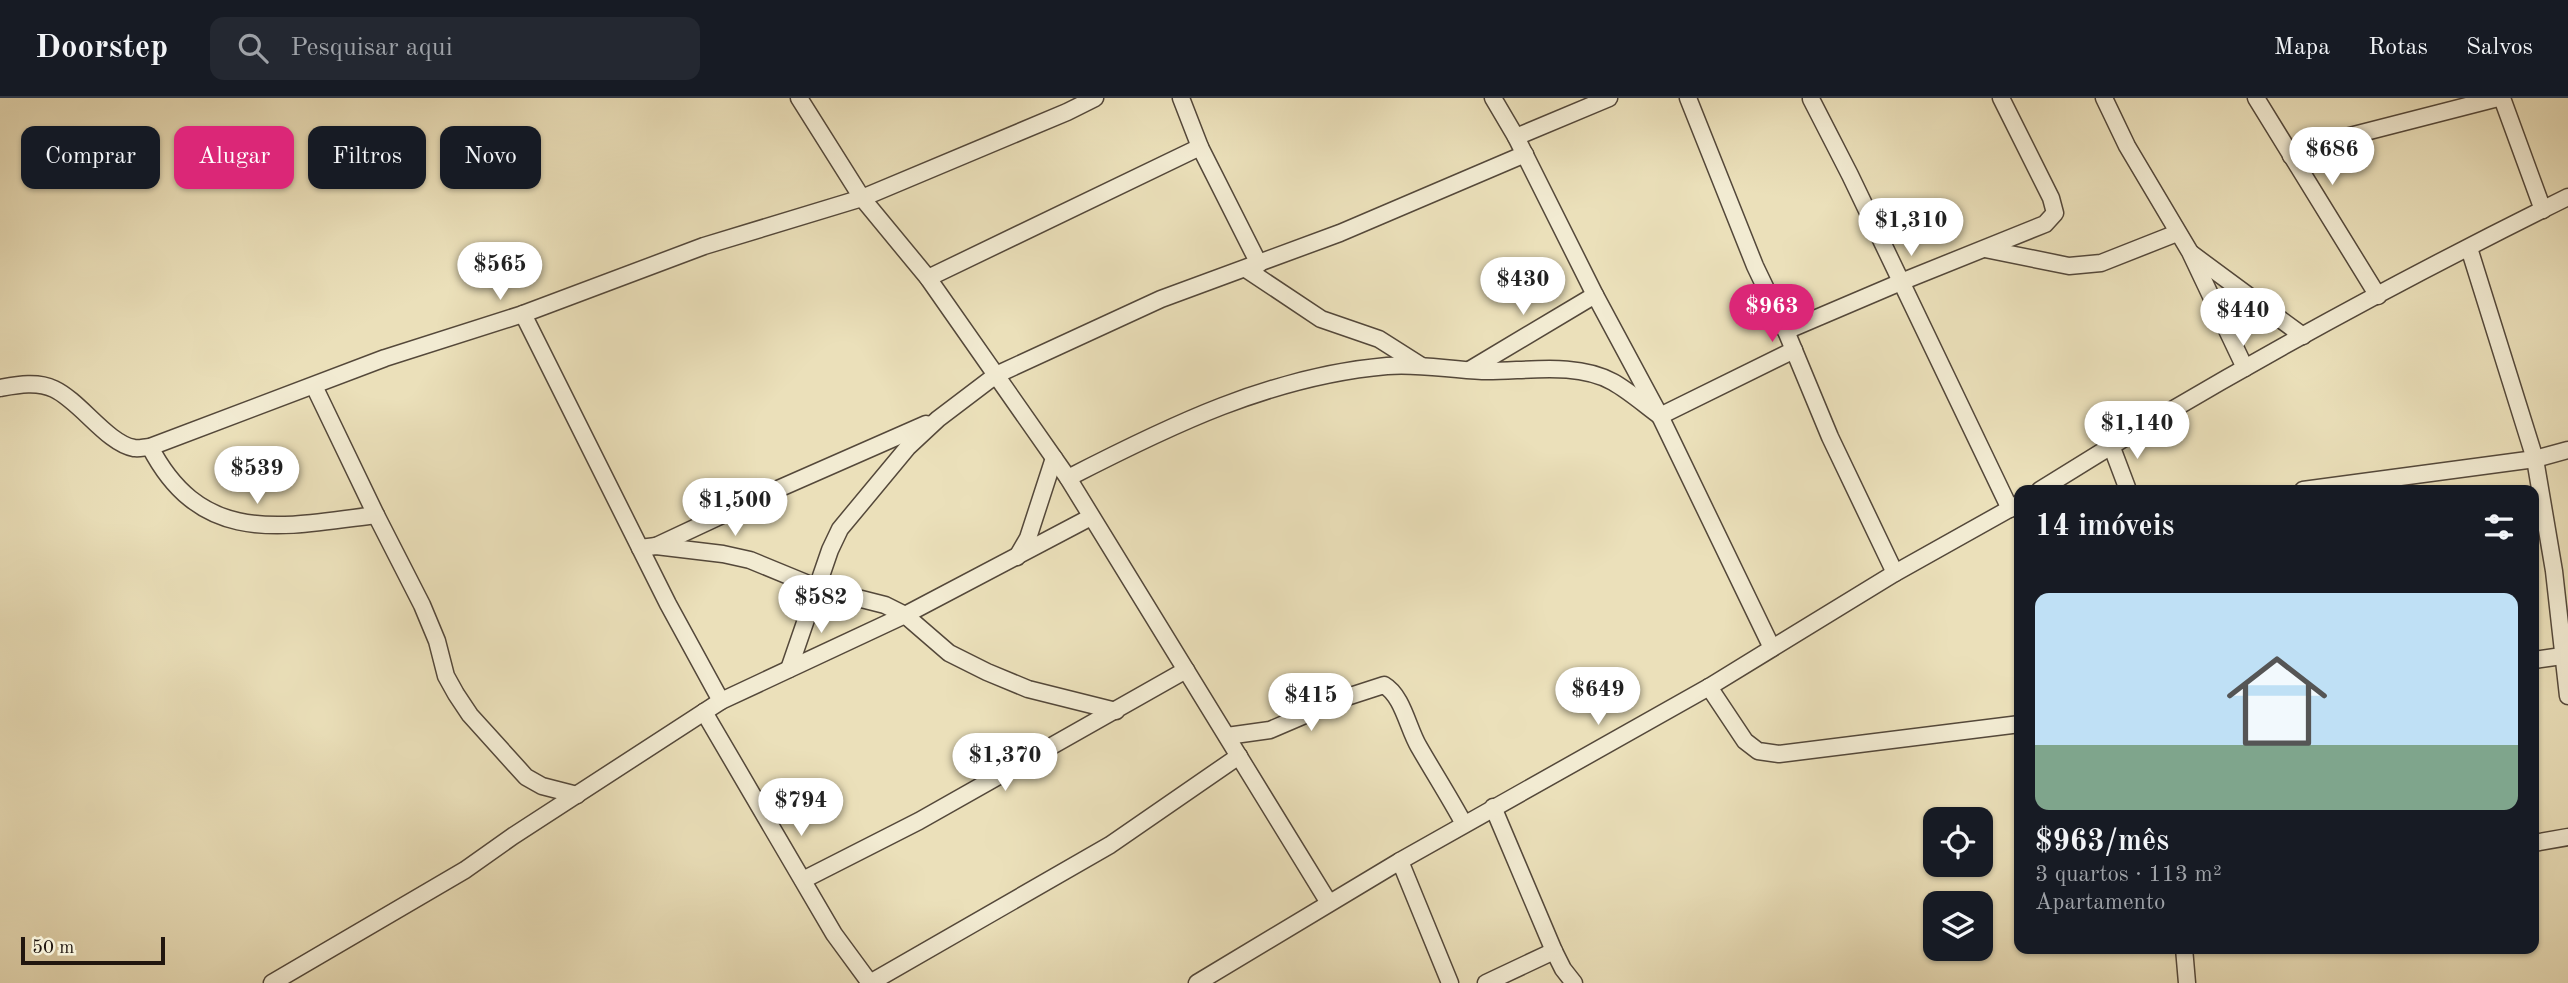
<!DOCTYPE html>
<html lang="pt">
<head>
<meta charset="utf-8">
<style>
  :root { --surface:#171b24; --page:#242831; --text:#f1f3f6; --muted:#9ea1a6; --line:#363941; --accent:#db2777 }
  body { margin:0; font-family:"Old Standard TT",serif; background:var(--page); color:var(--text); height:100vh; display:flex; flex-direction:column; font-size:26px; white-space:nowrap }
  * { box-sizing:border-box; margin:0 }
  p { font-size:23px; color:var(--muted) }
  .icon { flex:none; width:38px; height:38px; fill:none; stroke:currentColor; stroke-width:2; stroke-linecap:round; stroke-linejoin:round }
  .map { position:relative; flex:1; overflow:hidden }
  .sheet { position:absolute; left:2014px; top:387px; width:525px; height:469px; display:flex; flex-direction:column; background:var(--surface); border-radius:14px; box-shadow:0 2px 5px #0004 }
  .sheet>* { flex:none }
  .banner { position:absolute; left:21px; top:28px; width:665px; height:63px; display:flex; gap:14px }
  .controls { position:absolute; left:1923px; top:709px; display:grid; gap:14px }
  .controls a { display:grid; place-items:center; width:70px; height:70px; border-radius:14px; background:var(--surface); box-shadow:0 2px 5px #0004; font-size:35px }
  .scale { position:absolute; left:21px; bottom:18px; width:144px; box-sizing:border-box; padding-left:7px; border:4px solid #21160f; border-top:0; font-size:19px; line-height:24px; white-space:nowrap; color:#21160f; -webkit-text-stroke:5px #f2ebd2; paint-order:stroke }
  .price { position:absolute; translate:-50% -60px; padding:0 16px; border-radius:24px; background:#fff; color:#222; font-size:23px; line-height:46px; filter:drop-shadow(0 2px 4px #0008) }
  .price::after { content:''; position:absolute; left:50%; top:42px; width:21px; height:16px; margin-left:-10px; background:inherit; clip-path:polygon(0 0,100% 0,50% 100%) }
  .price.on { background:var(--accent); color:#fff }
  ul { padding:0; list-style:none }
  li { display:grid; align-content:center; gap:14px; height:371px; padding:0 21px }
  li span { display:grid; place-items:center; height:217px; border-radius:14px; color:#555 }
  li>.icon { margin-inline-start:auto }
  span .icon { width:126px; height:126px; fill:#fffc; stroke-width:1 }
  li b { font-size:30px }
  h2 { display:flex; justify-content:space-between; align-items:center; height:84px; padding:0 21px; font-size:30px }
  .tag { padding:0 24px; border-radius:14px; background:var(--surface); box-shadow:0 2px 5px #0004; font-size:24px; line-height:63px }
  .tag.on { background:var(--accent); color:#fff }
  header { display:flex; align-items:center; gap:42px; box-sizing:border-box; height:98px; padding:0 35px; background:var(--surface); border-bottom:2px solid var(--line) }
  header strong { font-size:33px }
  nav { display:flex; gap:38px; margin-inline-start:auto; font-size:24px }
  .search { width:490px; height:63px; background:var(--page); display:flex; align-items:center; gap:18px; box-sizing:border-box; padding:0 24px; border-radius:14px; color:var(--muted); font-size:26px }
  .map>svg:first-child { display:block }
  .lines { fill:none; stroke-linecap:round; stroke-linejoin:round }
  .street-casing { stroke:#54483a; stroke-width:19 }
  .street { stroke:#f2ebd2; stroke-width:16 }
</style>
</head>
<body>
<header>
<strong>Doorstep</strong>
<div class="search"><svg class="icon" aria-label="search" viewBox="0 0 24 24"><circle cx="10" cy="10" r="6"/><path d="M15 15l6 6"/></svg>Pesquisar aqui</div>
<nav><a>Mapa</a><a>Rotas</a><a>Salvos</a></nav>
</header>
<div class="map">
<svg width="2568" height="885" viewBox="0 0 2568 885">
  <rect width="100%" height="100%" fill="#ebe0ba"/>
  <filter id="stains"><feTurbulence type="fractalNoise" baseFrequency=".00286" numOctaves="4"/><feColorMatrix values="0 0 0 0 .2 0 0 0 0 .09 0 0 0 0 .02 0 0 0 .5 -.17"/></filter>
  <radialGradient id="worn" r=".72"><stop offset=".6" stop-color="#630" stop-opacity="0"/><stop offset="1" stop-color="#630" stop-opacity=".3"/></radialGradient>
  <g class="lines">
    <defs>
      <g id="street">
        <path d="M799,0L862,100L928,180L1068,380L1329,805"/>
        <path d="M1181,0L1200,49L1259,166"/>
        <path d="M1493,0L1516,39L1595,197L1660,318L1772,550"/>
        <path d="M1688,0L1755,168L1786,233L1830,339L1895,475"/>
        <path d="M2104,0L2127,48L2190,154L2245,270"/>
        <path d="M2256,0L2378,198"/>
        <path d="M2502,0L2543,112"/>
        <path d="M1811,1L1850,77L2010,411"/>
        <path d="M1516,39L1609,0"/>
        <path d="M2291,58L2342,40L2498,0"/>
        <path d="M2469,150L2535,361L2554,473L2568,598"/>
        <path d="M1985,151L2069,168L2101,165L2177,135"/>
        <path d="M2192,156L2303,238"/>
        <path d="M1246,171L1321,221L1379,241L1420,267"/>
        <path d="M928,180L1200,49"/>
        <path d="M523,216L668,506L721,603"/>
        <path d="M1786,233L1901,184L2045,126L2055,115L2051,100L2001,0"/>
        <path d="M1471,271L1595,197"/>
        <path d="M314,288L376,417L422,507L437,543L446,578L456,596L470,617L526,679L542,688L577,697"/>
        <path d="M0,290C17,287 37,283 54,291C80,303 108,346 134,350C139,351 145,349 150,349L385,260L523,216L704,148L862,100L1067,14L1095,0"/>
        <path d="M2111,347L2128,392"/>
        <path d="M150,349C202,449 282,429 376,417"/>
        <path d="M1068,380C1169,328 1271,278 1387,268C1418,265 1450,272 1482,273C1523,274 1575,263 1613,284C1629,293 1645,307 1660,318L1794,252"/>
        <path d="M2040,392C2210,285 2388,188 2568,99"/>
        <path d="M2303,392L2535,361L2568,352"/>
        <path d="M656,448L778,391L926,326"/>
        <path d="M640,450L656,448L723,456L750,462L818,490L885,507L905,517L949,555L987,574L1028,591L1116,613"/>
        <path d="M1017,459L1028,440L1054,360"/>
        <path d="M2534,562L2562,558"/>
        <path d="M789,571L830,452L840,431L908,349L938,321L996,277L1161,201L1340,135L1525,56"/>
        <path d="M1709,589L1745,643L1758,653L1779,656L2020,626"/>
        <path d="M704,614L834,836L870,885"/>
        <path d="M1227,638L1270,632L1347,599L1384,587C1403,598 1408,631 1419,649C1434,675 1450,700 1464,726"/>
        <path d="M1493,709L1554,853L1563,871L1574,885"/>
        <path d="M2534,745L2568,739"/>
        <path d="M1400,763L1450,885"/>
        <path d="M803,782L919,723L1186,572"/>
        <path d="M2184,850L2187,885"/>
        <path d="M272,885L465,772L513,738L721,603L905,517L1091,419"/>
        <path d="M870,885L1110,747L1239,658"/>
        <path d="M1197,885L1400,763L1709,589L1895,475L2020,405"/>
        <path d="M1486,885L1554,853"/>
      </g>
    </defs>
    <!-- street casing -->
    <use href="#street" class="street-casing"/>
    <!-- street -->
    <use href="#street" class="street"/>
  </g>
  <rect width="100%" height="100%" filter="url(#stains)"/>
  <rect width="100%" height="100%" fill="url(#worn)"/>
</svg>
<div class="controls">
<a><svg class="icon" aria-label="locate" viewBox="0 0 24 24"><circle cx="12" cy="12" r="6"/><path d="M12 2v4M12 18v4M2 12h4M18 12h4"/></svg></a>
<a><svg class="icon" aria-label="layers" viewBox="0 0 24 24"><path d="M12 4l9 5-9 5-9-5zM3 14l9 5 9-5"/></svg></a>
</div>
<div class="scale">50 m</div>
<b class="price" style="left:2332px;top:89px">$686</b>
<b class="price" style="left:1911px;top:160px">$1,310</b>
<b class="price" style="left:500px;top:204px">$565</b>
<b class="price" style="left:1523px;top:219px">$430</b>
<b class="price on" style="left:1772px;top:246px">$963</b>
<b class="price" style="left:2243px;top:250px">$440</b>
<b class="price" style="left:2137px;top:363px">$1,140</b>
<b class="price" style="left:257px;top:408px">$539</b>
<b class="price" style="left:735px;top:440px">$1,500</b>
<b class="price" style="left:821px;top:537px">$582</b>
<b class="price" style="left:1598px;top:629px">$649</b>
<b class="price" style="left:1311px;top:635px">$415</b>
<b class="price" style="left:1005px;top:695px">$1,370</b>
<b class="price" style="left:801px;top:740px">$794</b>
<div class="banner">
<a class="tag">Comprar</a>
<a class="tag on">Alugar</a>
<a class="tag">Filtros</a>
<a class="tag">Novo</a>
</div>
<section class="sheet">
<h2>14 imóveis<svg class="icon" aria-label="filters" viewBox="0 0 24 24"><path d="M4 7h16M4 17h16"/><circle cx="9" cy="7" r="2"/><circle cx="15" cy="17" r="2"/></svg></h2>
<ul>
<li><span style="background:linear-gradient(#bfe0f5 70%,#7fa58c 0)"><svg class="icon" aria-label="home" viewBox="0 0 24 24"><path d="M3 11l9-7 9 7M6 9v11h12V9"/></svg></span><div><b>$963/mês</b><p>3 quartos · 113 m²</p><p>Apartamento</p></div></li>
</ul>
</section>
</div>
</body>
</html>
